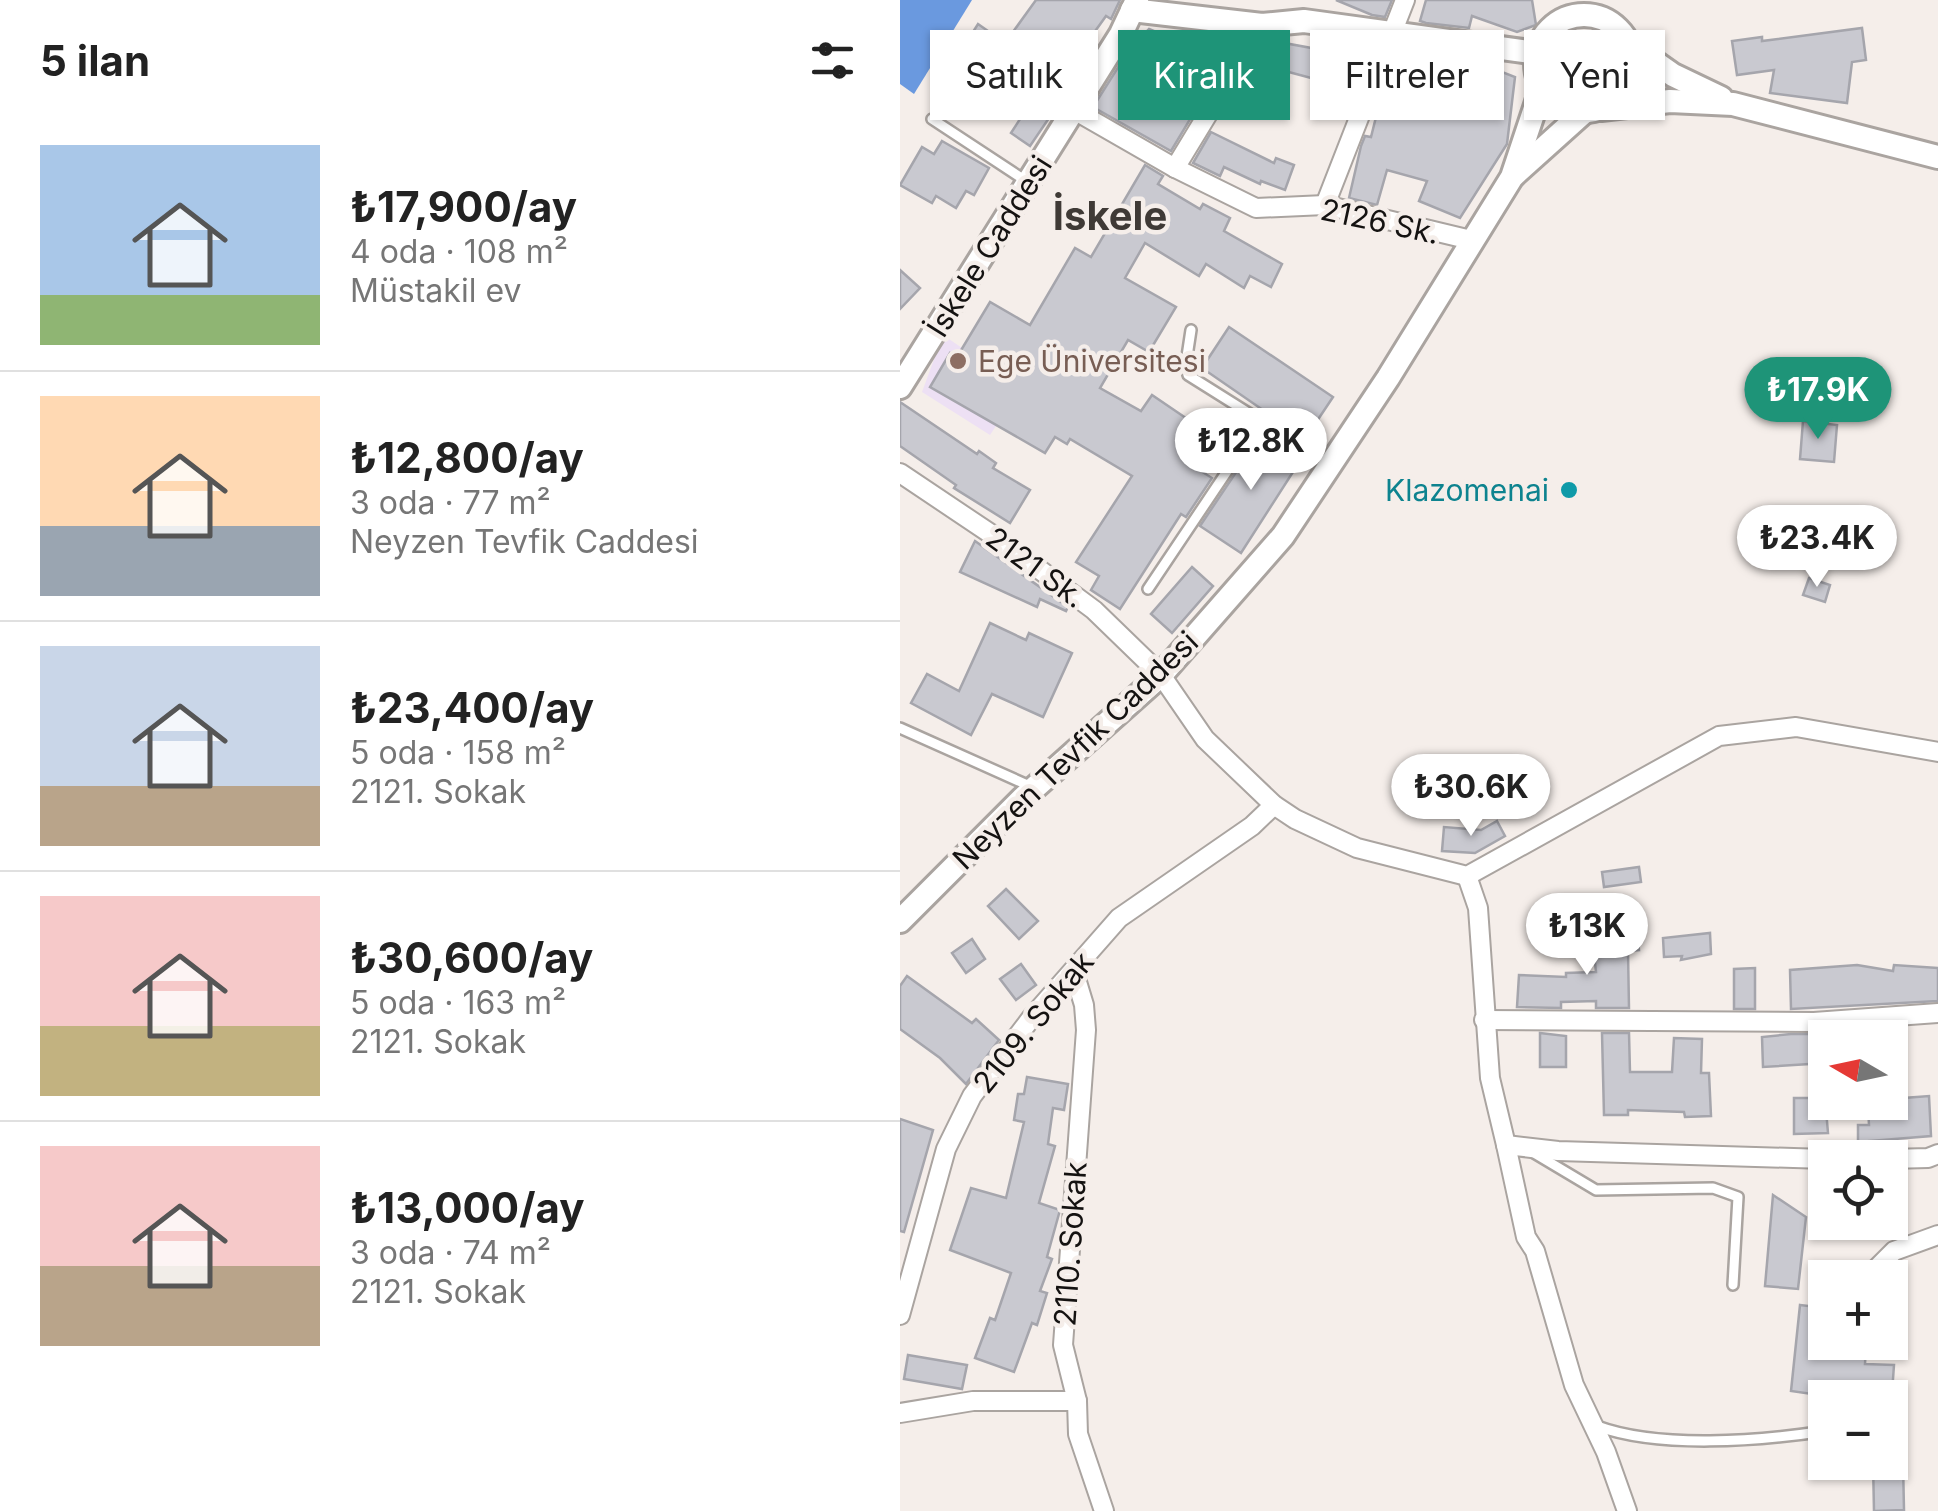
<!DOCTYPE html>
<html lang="tr">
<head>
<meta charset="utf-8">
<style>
  :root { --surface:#fff; --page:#f6f6f6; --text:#222; --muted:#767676; --line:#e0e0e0; --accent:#1e9478 }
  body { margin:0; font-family:Inter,sans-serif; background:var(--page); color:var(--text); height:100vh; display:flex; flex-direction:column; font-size:38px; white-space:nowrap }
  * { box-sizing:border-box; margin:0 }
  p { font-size:32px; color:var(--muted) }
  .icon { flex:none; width:55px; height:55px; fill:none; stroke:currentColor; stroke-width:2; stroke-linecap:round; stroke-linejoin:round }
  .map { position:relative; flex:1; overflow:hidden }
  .details { display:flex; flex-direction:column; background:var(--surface); width:900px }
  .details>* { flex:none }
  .banner { position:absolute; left:30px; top:30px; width:858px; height:90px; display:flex; gap:20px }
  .needle { width:65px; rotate:279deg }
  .buttons { position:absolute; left:908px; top:1020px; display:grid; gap:20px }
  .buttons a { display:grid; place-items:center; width:100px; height:100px; border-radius:0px; background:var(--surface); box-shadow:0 2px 8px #0004; font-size:50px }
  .price { position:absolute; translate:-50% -85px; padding:0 22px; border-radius:35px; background:#fff; color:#222; font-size:32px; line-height:65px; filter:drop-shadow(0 2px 5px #0008) }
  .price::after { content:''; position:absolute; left:50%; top:60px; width:30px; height:22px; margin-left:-15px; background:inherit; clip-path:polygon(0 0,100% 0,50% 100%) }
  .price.selected { background:var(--accent); color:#fff }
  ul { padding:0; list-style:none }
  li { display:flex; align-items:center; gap:30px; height:250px; padding:0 40px }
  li+li { border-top:2px solid var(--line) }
  li span { display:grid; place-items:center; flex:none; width:280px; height:200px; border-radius:0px; color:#555 }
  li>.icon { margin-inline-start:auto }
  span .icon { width:120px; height:120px; fill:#fffc; stroke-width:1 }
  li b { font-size:42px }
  h2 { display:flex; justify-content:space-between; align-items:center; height:120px; padding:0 40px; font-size:42px }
  .chip { padding:0 35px; border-radius:0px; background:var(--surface); box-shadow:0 2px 8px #0004; font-size:35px; line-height:90px }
  .chip.selected { background:var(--accent); color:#fff }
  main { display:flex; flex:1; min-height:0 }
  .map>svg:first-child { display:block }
  .education { fill:#ede0f4 }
  .water { fill:#6a99df }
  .building { fill:#c9c9d0; stroke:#a5a5ac; stroke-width:2.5 }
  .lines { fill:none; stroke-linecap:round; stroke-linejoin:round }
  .service-casing { stroke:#aaa4a0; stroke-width:14 }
  .minor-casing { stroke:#aaa4a0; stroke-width:22 }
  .tertiary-casing { stroke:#aaa4a0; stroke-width:28 }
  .service { stroke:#fff; stroke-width:9 }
  .minor { stroke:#fff; stroke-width:18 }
  .tertiary { stroke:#fff; stroke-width:22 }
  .education-dot { fill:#8d6e63; stroke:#f5eeea; stroke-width:4 }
  .culture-dot { fill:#0f9aa8; stroke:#f5eeea; stroke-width:4 }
  .labels { text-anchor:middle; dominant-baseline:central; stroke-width:9; stroke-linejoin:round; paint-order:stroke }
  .street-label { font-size:30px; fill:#141211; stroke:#f5eeea }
  .education-label { font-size:30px; fill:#785e54; stroke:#f5eeea; text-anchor:start }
  .culture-label { font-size:30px; fill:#0d838f; stroke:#f5eeea; text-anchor:end }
  .district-label { font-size:40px; font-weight:bold; fill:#3f3a36; stroke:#f5eeea }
</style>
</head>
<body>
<main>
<section class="details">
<h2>5 ilan<svg class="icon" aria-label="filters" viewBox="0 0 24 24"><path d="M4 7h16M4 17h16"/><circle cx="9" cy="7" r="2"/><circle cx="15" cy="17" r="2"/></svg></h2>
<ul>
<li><span style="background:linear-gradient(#a9c7e8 75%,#8fb573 0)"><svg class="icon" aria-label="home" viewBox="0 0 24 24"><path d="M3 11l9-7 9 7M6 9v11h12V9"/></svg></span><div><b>₺17,900/ay</b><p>4 oda · 108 m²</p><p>Müstakil ev</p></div></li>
<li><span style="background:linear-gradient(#ffd9b3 65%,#9aa5b1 0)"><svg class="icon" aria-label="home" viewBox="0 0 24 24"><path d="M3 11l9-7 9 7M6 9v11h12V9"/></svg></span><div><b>₺12,800/ay</b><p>3 oda · 77 m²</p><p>Neyzen Tevfik Caddesi</p></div></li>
<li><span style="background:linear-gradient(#c9d6e8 70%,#b9a48a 0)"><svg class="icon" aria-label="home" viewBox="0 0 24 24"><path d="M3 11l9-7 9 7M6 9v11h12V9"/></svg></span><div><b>₺23,400/ay</b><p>5 oda · 158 m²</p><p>2121. Sokak</p></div></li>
<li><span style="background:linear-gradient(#f6c9c9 65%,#c2b280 0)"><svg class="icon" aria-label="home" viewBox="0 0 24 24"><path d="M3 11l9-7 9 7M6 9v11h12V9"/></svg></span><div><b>₺30,600/ay</b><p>5 oda · 163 m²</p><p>2121. Sokak</p></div></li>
<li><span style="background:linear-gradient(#f6c9c9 60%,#b9a48a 0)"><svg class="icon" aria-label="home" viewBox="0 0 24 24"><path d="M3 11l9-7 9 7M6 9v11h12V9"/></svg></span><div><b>₺13,000/ay</b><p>3 oda · 74 m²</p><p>2121. Sokak</p></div></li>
</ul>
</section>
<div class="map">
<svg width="1038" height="1511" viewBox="0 0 1038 1511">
  <rect width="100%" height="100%" fill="#f5eeea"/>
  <!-- education -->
  <path class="education" d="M43,335L121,388L90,435L22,392Z"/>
  <!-- water -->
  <path class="water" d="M0,0H72L14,94L0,84Z"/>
  <!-- building -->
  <g class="building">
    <path d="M136,0H220L211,19L206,16L156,86L166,93L130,146L111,133L124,113L85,80L67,109L37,89L78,24L105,43Z"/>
    <path d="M436,0H492L485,17L472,15Z"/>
    <path d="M526,0H632L636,25L617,32L572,16L569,28L526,23L520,21Z"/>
    <path d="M962,28L966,60L952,62L947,103L870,93L874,70L837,75L832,41L862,37V41Z"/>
    <path d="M249,29L325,61L271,151L193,107L229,50Z"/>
    <path d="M419,38L473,48L456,90L385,71L364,115L331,99L349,71L363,77L369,66L356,58L368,40L417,49Z"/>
    <path d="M497,54L566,72L574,61L615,77L607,144L560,218L519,201L527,181L487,170L477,205L449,198L461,146L465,136L471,137L481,97Z"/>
    <path d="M311,132L374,163L376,158L394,165L385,190L361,181L360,184L324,167L320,176L293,163Z"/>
    <path d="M42,141L89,168L74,195L66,191L56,208L36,196L32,203L0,185L22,147L34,154Z"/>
    <path d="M245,165L263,176L258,184L300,209L303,204L330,218L324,231L382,264L371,287L350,276L344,288L306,264L299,276L245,243L225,278L276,307L249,352L228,340L200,388L241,411L252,395L305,431L285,461L312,478L286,517L281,514L220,609L191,590L199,576L176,562L232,476L170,439L167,444L155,437L145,453L30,387L50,353L57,357L90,302L130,325L175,248L191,257Z"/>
    <path d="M0,270L20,288L0,309Z"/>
    <path d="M329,327L433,397L405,439L302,368Z"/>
    <path d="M0,402L77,454L79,451L96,463L93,468L130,490L110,523L54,488L56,485L0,446Z"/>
    <path d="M903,421L937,425L934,462L900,459Z"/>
    <path d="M363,432L396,452L393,456L400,461L341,553L300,526Z"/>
    <path d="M75,541L168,607L166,611L140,599L137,607L60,572Z"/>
    <path d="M292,567L313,586L272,633L251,614Z"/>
    <path d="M909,578L930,585L925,602L903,595Z"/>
    <path d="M90,623L126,640L129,633L172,653L143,717L92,694L71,735L11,703L27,674L59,691Z"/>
    <path d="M597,821L605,836L575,853L542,851L544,827L581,830Z"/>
    <path d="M739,867L741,882L704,887L702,872Z"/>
    <path d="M106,889L138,921L119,939L88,906Z"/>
    <path d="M737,930L739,950L728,951L729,1008H696V1001L661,1002V1008L617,1007L619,975L666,977V973L696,972L692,934Z"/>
    <path d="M810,933L811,954L781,960L782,956L764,957L763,938Z"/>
    <path d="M72,939L85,959L66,973L52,953Z"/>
    <path d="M121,964L136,985L116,1000L100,979Z"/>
    <path d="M957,965L993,971L994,965L1038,968V1001L891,1009L890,970Z"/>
    <path d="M855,968V1009H834V969Z"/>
    <path d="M7,976L72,1023L76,1019L99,1040L66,1084L40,1058L0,1029V986Z"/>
    <path d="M640,1033L666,1036V1067H640Z"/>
    <path d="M702,1033H729L730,1072H772L774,1038L802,1039L801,1073H809L811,1116L785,1117L784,1112L728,1110V1115H704Z"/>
    <path d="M891,1034H925V1063L863,1067L862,1037Z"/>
    <path d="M127,1077L168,1084L164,1110L153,1108L148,1144L155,1146L139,1203L160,1210L147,1257L152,1259L140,1291L147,1293L137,1325L132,1323L114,1372L75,1358L90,1318L95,1320L111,1273L50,1250L71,1188L106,1198L124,1122L114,1120L118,1094H124Z"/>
    <path d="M1029,1096L1031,1136L958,1142V1125H969L968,1107L1004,1105V1098Z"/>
    <path d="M894,1098H925L928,1133L894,1134Z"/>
    <path d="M0,1119L33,1130L4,1232L0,1231Z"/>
    <path d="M873,1195L906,1217L898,1289L865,1286Z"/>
    <path d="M900,1305L917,1307L914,1343L966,1346L965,1364L994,1365L992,1393L919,1395L891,1391Z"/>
    <path d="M8,1355L67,1365L62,1389L4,1379Z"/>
    <path d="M973,1462H1003L1004,1510L974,1511Z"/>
  </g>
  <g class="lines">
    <defs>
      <g id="service">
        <path d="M32,119L126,181"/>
        <path d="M291,330L286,363L288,375L428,463"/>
        <path d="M248,589L360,422"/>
        <path d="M0,728L132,787"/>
        <path d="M634,1153L696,1190L813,1188L838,1197L833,1285"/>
        <path d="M697,1426C759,1449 860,1441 925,1431"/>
      </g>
      <g id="minor">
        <path d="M174,110L275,168L356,208L425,205L571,240"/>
        <path d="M275,168L362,25"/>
        <path d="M425,205L505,0"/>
        <path d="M0,473L97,538L194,610L261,675L305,739L374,805L395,819L457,848L567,876L819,736L896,727L1038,752"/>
        <path d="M567,876L578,908L590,1078L606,1145L658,1151L925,1159"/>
        <path d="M174,972L184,1005L186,1030L163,1345L177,1401L178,1434L204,1511"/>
        <path d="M584,1020L914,1022L1038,1013"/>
        <path d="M606,1145L626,1237L635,1251L674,1385L706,1452L727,1511"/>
        <path d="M990,1159L1028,1158L1038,1154"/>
        <path d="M967,1278L994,1251L1038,1235"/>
        <path d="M0,1315L46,1149L72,1096L132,1017L219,918L352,826L374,805"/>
        <path d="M0,1413L73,1401H177"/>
      </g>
      <g id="tertiary">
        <path d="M232,10L362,25L404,21L637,53"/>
        <circle cx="684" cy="63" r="48"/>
        <path d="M729,44L773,75L821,98"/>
        <path d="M701,109L770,101L833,104L1038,157"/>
        <path d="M614,175L684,112"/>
        <path d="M0,387L221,34L237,0"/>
        <path d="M0,921L122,799L261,675L383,536L488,378L612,177L642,87"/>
      </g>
    </defs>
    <!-- service casing -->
    <use href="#service" class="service-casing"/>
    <!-- minor casing -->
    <use href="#minor" class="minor-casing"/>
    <!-- tertiary casing -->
    <use href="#tertiary" class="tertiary-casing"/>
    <!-- service -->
    <use href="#service" class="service"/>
    <!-- minor -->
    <use href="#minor" class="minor"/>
    <!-- tertiary -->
    <use href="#tertiary" class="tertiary"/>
  </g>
  <!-- markers -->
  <circle class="education-dot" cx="58" cy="361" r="10"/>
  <circle class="culture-dot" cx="669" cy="490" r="10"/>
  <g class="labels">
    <!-- street labels -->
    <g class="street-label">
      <text transform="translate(480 221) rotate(12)">2126 Sk.</text>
      <text transform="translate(89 246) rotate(-58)">İskele Caddesi</text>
      <text transform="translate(136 567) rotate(36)">2121 Sk.</text>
      <text transform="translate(175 750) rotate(-44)">Neyzen Tevfik Caddesi</text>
      <text transform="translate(133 1022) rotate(-51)">2109. Sokak</text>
      <text transform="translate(170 1244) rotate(-86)">2110. Sokak</text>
    </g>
    <!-- education labels -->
    <g class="education-label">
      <text x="78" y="361">Ege Üniversitesi</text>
    </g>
    <!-- culture labels -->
    <g class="culture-label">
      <text x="649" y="490">Klazomenai</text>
    </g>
    <!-- district labels -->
    <g class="district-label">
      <text x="210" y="215">İskele</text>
    </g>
  </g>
</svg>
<div class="buttons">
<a><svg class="needle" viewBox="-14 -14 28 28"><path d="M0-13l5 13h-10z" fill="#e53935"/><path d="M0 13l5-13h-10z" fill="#767676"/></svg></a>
<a><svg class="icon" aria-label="locate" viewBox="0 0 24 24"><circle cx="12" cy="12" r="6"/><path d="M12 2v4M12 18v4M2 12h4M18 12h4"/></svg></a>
<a>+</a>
<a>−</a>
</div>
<b class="price selected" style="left:918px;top:442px">₺17.9K</b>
<b class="price" style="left:351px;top:493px">₺12.8K</b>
<b class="price" style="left:917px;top:590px">₺23.4K</b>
<b class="price" style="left:571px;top:839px">₺30.6K</b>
<b class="price" style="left:687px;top:978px">₺13K</b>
<div class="banner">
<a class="chip">Satılık</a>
<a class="chip selected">Kiralık</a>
<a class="chip">Filtreler</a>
<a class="chip">Yeni</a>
</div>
</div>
</main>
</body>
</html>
